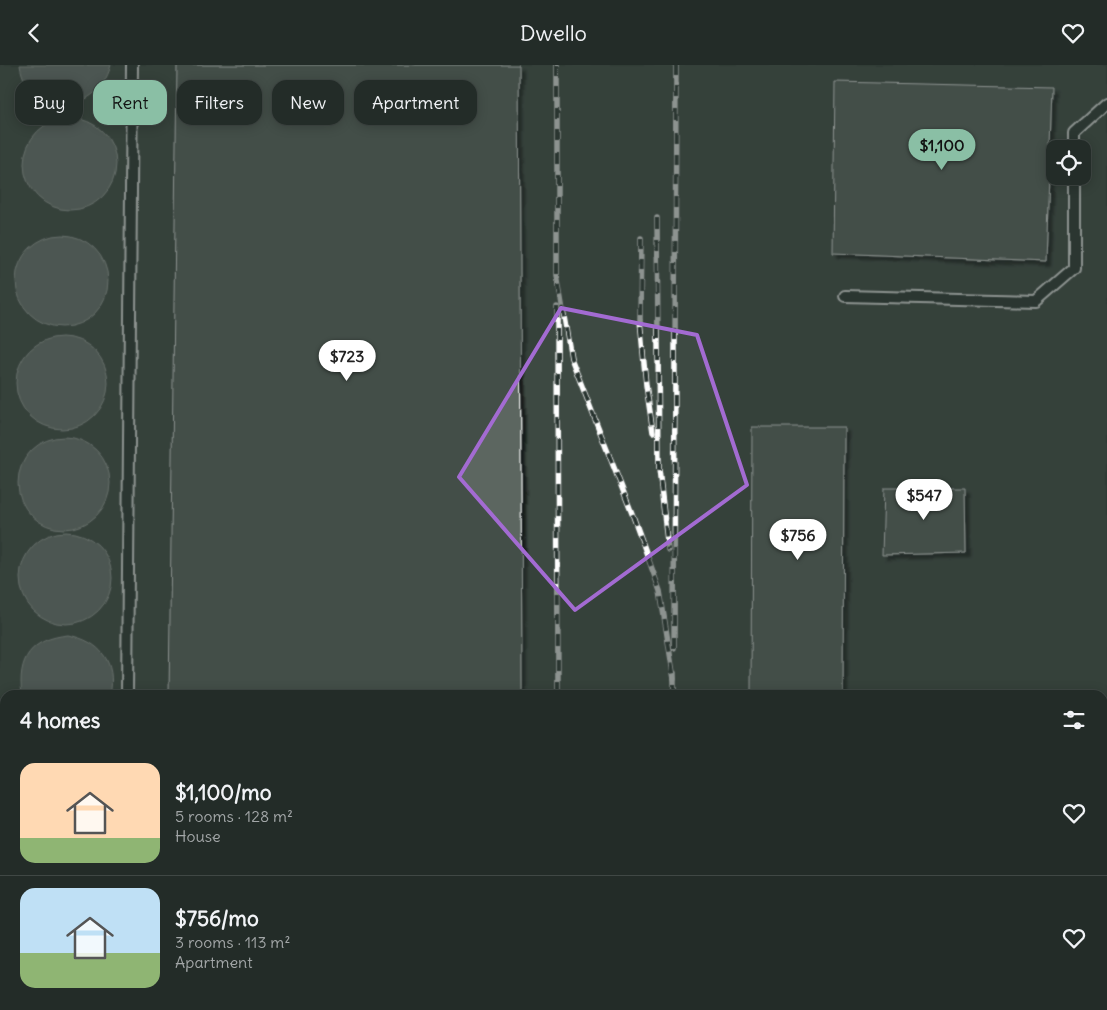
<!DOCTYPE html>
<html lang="en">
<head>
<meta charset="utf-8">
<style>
  :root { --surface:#232c28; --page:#2b3430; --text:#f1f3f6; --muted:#a3a7a8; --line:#404845; --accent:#8abfa5 }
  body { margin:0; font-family:Delius,sans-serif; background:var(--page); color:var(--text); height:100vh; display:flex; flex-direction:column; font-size:19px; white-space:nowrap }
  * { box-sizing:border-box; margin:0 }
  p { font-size:16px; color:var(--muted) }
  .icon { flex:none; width:28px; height:28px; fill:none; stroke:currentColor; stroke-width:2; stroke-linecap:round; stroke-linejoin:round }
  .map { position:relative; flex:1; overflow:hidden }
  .details { position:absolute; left:0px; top:625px; width:1108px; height:320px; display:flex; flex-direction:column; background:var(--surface); border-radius:15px 15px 0 0; box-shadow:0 2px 12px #0003,0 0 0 1px var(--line) }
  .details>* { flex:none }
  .guide { position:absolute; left:15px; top:15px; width:500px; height:45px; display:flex; gap:10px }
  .buttons { position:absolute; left:1046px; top:75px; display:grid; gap:10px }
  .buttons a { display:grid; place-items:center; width:45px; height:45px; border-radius:10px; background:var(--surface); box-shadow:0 2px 12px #0003,0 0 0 1px var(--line); font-size:25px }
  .price { position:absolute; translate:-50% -42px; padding:0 11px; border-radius:18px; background:#fff; color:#222; font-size:16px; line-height:32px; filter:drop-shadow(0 1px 2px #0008) }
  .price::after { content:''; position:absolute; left:50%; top:30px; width:15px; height:11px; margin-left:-8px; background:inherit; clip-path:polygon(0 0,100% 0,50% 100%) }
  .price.selected { background:var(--accent); color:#111 }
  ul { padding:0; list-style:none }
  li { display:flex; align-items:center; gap:15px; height:125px; padding:0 20px }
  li+li { border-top:1px solid var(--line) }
  li span { display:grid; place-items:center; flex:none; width:140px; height:100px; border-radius:15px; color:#555 }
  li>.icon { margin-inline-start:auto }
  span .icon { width:60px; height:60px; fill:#fffc; stroke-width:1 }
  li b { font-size:21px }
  h2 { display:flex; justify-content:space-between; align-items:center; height:60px; padding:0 20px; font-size:21px }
  .chip { padding:0 18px; border-radius:15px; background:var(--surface); box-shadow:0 2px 12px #0003,0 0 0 1px var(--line); font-size:18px; line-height:45px }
  .chip.selected { background:var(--accent); color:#111 }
  header { display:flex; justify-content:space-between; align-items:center; height:65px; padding:0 20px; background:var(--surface); font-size:22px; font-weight:600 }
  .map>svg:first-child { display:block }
  .built { fill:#3c4842; fill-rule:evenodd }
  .water { fill:#707975; stroke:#a9afac }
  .building { fill:#5b6661; stroke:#fff; filter:url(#shadow) }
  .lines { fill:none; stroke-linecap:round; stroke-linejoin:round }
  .lane-casing { stroke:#fff; stroke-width:14 }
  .lane { stroke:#26332d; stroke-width:10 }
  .rail-casing { stroke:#fff; stroke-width:5.5 }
  .rail { stroke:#26332d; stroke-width:4; stroke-dasharray:11; stroke-linecap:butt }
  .marked { fill:none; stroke:#a36bd2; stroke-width:4; stroke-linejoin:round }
</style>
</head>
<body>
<header><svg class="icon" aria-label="back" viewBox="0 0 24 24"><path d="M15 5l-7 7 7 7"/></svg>Dwello<svg class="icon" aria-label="heart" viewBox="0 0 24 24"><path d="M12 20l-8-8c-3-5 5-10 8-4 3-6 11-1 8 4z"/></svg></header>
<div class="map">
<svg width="1107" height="945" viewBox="0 0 1107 945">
  <defs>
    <filter id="shadow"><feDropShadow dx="4.5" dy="4.5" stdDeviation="1" flood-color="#0009"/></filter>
  </defs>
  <rect width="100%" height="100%" fill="#2f3b35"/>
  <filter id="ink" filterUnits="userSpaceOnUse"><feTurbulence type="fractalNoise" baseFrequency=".02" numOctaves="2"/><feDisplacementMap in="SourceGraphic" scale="10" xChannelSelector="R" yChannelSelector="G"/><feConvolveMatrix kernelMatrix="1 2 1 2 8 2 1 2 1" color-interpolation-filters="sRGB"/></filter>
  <g filter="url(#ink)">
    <!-- built -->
    <path class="built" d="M0,0H1107V945H0ZM1055,84H1082V111H1055ZM5,630H1102V940H5Z"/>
    <!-- water -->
    <g class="water">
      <path d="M20,0H111C97,54 27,51 20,0Z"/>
      <circle cx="70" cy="99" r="46"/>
      <circle cx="62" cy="216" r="46"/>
      <circle cx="62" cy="318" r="46"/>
      <circle cx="64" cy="418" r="46"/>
      <circle cx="66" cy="513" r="46"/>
      <path d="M68,570C100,576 117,597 110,630H22C17,593 31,574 68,570Z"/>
    </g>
    <!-- building -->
    <g class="building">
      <path d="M177,0H519L522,630H169Z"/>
      <path d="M835,17L1052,22L1046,197L833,188Z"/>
      <path d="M752,362H844L843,630H751Z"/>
      <path d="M884,423H965L966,488L882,490Z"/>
      <rect x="1102" y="638" width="5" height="129"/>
      <rect x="164" y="940" width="319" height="5"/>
      <rect x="1006" y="940" width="81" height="5"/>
      <path d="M869,941L956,942V945H869Z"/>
    </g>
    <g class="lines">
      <defs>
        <g id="lane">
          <path d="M1074,84V68L1107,38"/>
          <path d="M845,231L1036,236L1074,203V111"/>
          <path d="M127,630L132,0"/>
        </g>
      </defs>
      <!-- lane casing -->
      <use href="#lane" class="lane-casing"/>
      <!-- lane -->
      <use href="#lane" class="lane"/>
      <defs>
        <g id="rail">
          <path d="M557,0V210L571,293L633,451L660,526L674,614"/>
          <path d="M657,153L659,404L668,485"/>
          <path d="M641,173L640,255L646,320L653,367"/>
          <path d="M557,242L558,630"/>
          <path d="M674,583L676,0"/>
          <path d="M674,630V608"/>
          <path d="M560,940V945"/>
          <path d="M691,940L692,945"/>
        </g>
      </defs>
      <!-- rail casing -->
      <use href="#rail" class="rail-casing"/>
      <!-- rail -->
      <use href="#rail" class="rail"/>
    </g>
  </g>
  <!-- marked area -->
  <path d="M0 0H1107V945H0ZM561,243L697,270L747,420L575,545L459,412Z" fill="#2f3b35" fill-opacity=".55" fill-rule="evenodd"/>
  <path class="marked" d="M561,243L697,270L747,420L575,545L459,412Z"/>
</svg>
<div class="buttons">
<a><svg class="icon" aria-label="locate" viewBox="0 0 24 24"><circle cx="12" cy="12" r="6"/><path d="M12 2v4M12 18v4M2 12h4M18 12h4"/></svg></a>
</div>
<b class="price selected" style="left:942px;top:106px">$1,100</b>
<b class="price" style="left:347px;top:317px">$723</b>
<b class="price" style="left:924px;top:456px">$547</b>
<b class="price" style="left:798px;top:496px">$756</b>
<div class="guide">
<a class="chip">Buy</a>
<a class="chip selected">Rent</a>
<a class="chip">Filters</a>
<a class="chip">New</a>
<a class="chip">Apartment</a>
</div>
<section class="details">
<h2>4 homes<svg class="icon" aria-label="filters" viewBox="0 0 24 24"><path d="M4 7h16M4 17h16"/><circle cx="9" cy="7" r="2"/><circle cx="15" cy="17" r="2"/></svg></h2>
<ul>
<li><span style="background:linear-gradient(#ffd9b3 75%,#8fb573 0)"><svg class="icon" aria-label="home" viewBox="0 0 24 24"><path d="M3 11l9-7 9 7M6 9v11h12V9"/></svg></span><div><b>$1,100/mo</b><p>5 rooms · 128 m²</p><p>House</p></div><svg class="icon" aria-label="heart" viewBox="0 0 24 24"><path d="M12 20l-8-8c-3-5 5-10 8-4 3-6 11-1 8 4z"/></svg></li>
<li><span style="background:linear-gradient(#bfe0f5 65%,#8fb573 0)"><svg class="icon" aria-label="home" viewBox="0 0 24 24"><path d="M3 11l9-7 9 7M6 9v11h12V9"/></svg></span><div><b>$756/mo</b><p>3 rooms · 113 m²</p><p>Apartment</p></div><svg class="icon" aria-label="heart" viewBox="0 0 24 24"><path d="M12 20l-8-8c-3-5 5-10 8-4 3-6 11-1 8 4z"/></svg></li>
</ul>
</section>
</div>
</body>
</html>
